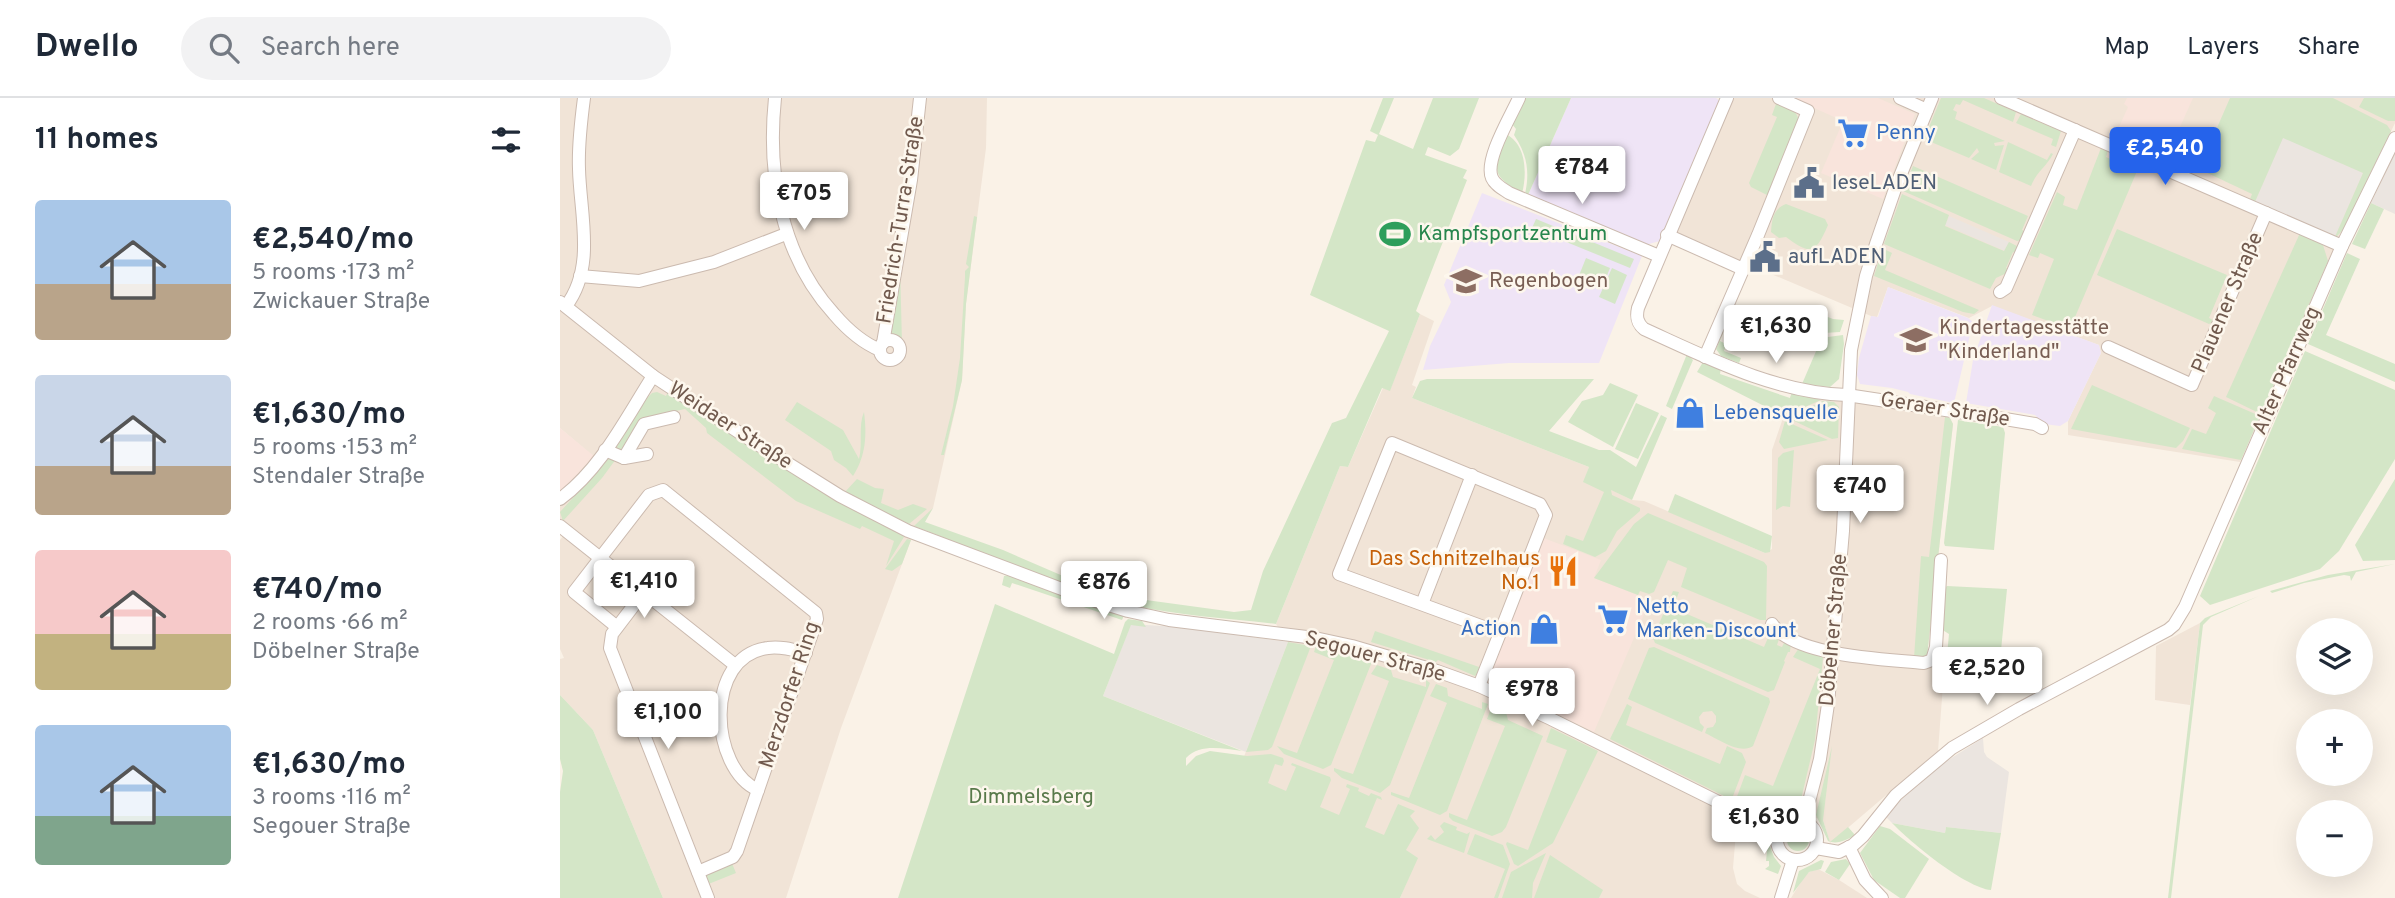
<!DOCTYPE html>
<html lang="en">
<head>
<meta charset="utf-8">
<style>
  :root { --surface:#fff; --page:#f2f2f3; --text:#1f2937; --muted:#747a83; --line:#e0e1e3; --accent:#2563eb }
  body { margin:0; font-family:Overpass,sans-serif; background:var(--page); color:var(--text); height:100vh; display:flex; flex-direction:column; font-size:26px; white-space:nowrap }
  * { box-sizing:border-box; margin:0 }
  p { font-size:23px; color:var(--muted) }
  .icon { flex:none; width:38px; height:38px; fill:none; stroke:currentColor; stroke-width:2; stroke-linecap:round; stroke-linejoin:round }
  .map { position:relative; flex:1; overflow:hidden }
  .side { display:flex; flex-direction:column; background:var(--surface); width:560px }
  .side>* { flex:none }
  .controls { position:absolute; left:1736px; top:520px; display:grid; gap:14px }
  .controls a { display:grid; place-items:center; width:77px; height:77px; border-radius:50%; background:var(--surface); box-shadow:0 7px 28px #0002; font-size:35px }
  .price { position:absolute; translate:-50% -60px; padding:0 16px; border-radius:7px; background:#fff; color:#222; font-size:23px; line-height:46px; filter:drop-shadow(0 2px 4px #0008) }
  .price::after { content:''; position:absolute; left:50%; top:42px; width:21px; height:16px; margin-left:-10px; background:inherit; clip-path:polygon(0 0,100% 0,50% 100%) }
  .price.current { background:var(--accent); color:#fff }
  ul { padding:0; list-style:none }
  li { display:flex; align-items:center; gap:21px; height:175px; padding:0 35px }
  li span { display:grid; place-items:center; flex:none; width:196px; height:140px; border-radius:7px; color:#555 }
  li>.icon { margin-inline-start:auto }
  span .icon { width:84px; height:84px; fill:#fffc; stroke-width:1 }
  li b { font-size:30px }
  h2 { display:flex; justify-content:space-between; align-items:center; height:84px; padding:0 35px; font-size:30px }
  header { display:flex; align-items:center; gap:42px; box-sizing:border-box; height:98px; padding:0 35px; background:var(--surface); border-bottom:2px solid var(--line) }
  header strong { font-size:33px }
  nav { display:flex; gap:38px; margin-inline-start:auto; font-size:24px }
  .search { width:490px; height:63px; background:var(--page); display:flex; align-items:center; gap:18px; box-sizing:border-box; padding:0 24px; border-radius:38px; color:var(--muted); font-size:26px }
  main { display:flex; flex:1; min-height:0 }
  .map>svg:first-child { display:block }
  .residential { fill:#f1e4d7; fill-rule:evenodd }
  .commercial { fill:#f9e4dc }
  .industrial { fill:#ebe5e0 }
  .education { fill:#efe4f6 }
  .green { fill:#d4e6c7 }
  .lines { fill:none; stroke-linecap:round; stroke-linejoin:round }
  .minor-casing { stroke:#cbbaaf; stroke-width:14 }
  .minor { stroke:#fff; stroke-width:12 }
  .labels { text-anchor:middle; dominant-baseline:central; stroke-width:5; stroke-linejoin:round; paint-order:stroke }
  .shop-label { font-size:21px; fill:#366cbe; stroke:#fdf7ed; text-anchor:start }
  .service-label { font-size:21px; fill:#4e5e75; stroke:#fdf7ed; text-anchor:start }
  .street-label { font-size:21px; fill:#715a4e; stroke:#fdf7ed }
  .leisure-label { font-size:21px; fill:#27864d; stroke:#fdf7ed; text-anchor:start }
  .education-label { font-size:21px; fill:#785e54; stroke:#fdf7ed; text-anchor:start }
  .food-label { font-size:21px; fill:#c56008; stroke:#fdf7ed; text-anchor:end }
  .park-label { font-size:21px; fill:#597a4b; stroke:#fdf7ed }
</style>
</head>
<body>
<header>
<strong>Dwello</strong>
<div class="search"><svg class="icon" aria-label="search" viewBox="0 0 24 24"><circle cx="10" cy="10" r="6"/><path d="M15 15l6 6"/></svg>Search here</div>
<nav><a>Map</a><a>Layers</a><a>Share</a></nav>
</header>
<main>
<section class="side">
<h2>11 homes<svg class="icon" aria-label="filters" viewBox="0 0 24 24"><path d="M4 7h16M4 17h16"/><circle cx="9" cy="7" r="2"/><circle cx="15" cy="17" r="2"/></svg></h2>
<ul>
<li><span style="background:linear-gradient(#a9c7e8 60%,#b9a48a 0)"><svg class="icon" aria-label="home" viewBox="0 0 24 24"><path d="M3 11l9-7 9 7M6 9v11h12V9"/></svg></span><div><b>€2,540/mo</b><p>5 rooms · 173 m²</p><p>Zwickauer Straße</p></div></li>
<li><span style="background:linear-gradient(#c9d6e8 65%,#b9a48a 0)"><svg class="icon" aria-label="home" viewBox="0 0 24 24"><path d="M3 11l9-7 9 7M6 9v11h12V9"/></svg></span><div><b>€1,630/mo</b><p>5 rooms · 153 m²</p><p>Stendaler Straße</p></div></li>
<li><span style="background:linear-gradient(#f6c9c9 60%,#c2b280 0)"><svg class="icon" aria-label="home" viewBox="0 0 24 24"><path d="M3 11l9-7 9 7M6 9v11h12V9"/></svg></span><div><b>€740/mo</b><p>2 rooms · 66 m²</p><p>Döbelner Straße</p></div></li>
<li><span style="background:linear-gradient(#a9c7e8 65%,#7fa58c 0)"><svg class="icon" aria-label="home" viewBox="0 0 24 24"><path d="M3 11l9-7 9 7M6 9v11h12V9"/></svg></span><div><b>€1,630/mo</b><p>3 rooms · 116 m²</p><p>Segouer Straße</p></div></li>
</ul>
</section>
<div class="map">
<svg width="1835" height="800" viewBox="0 0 1835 800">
  <rect width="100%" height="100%" fill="#faf2e7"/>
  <!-- residential -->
  <g class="residential">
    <path d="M0,0H427L426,50L406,206L402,282L373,410L351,442L342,466L281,630L226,800H103L33,632L0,597V561L4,560L0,551V442L3,438L0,435V395L33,358L0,330Z"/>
    <path d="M1173,0H1835V25L1768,163L1680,364L1508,337V323L1541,255L1539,247L1432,208L1409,220L1328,189L1317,219L1311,218L1114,135Z"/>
    <path d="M860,216L874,223L852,287L856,289L852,300L1029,369L1024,384L1050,391L1072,402L1084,403L1205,455L1212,451V352L1232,294L1390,320L1393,326L1367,558L1384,574L1378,653L1270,745L1263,722L1236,714L1216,721L1184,708L1177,722L1173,770L1177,786L1185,793L1200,800H840L857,760L675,682L728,544L716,526L780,368L788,369L823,290L830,292ZM1040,462L976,605L932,586Z"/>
    <path d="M1640,525L1630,607L1595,602L1596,548Z"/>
    <path d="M1258,771L1279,782L1307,800H1231L1244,779L1249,774Z"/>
  </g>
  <!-- commercial -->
  <g class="commercial">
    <path d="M1232,0H1318L1355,16L1323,101L1261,75L1283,23Z"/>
    <path d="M1567,0H1633L1603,67L1556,45L1554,40L1568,9L1564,6Z"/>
    <path d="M0,330L34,358L0,395Z"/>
    <path d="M981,439L1041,462L1034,480L1090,502L1034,634L929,583V576Z"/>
  </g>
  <!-- industrial -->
  <g class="industrial">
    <path d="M1723,39L1803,75L1774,141L1694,106Z"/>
    <path d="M1835,55V116L1811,105Z"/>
    <path d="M1389,118L1449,144L1445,153L1385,127Z"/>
    <path d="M571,526L618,529L728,544L686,654L543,598Z"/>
    <path d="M1423,640L1424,654L1427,659L1449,674L1441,735L1386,729L1385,735L1332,725L1324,717L1379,668Z"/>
  </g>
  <!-- education -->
  <g class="education">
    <path d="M1011,0H1156L1160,3L1100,143L1085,147L968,97Z"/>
    <path d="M922,95L1082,158L1039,265H949L863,272L870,248L891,204L884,187Z"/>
    <path d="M1328,189L1408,220L1413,224L1394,305L1350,296L1348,294L1332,290L1300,286L1297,277L1299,260L1311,218L1318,219Z"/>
    <path d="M1432,207L1539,247L1541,255L1508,323L1500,328L1484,326L1475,317L1406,305L1413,262Z"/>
  </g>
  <!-- green -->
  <g class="green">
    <path d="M823,0H834L819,36L853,51L873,0H919L899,51L890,58L868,49L865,57L907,72L903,80L907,82L856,213L860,216L830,293L822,290L788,369L780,368L716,526C668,520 619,518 572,507C497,488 425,455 354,428L373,410L365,424L443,452L510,481L564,499L674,514L691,512L703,473L772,325L786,320L829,233L750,197L806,42L815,44L818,37L810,33Z"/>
    <path d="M962,0H1011L968,97L965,96C970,74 967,56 954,37L956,31L952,26Z"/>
    <path d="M1381,0H1424L1456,14L1453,24L1403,2L1400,7L1396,6L1393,12L1397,14L1395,21L1445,43L1434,45L1435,48L1444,47L1436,72L1411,61L1419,54L1417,50L1409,60L1364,41Z"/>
    <path d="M1670,0H1773L1827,27L1831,33L1783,132L1774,141L1803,75L1723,40L1694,106L1689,104L1692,96L1639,71Z"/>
    <path d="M1804,0H1835V23H1828L1799,9Z"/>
    <path d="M1217,3L1235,14L1240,23L1209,98L1191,89L1189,85L1217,19L1212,17Z"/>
    <path d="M1461,16L1501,33L1496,49L1491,47L1493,41L1456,25Z"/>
    <path d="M946,36C967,47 967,76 962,96C928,75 935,72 946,36Z"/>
    <path d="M1448,44L1487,62L1491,55L1493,56C1487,68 1477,73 1471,88L1439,74Z"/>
    <path d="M1541,50L1548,53L1546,59L1577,73L1510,231L1472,217L1494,161L1480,155L1478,160L1469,157L1497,94L1505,99L1503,107L1517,112Z"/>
    <path d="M1353,68L1468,118L1462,132L1468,135L1464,142L1457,143L1343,93Z"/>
    <path d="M1342,96L1389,117L1385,128L1444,153L1449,144L1459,149V156L1453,154L1446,170L1451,173L1436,180L1430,191L1324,146Z"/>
    <path d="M1811,105L1824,111L1805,151L1792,146Z"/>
    <path d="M1226,106L1265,121L1268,127C1256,155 1251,158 1226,139L1219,140L1211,134C1212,121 1213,111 1226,106Z"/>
    <path d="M414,118L417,119L406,206L402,282L384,357H381L393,308L400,260L405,179V173L409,169L406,166Z"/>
    <path d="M976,121L1074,161L1070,170L972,130Z"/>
    <path d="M1557,131L1667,177L1649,220L1655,223L1649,226L1537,177Z"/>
    <path d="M1740,135L1763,147L1768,163L1701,316L1666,299Z"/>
    <path d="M1324,151L1332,155L1325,172L1419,212L1414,216L1403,214L1314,178L1322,152Z"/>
    <path d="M1787,155L1800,161L1766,237L1835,266V284L1748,246Z"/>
    <path d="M1026,160L1050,170L1042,190L1018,180Z"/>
    <path d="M340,166L342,246L329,234Z"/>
    <path d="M1052,170L1067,177L1055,206L1039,199Z"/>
    <path d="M1174,207L1160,243L1166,246L1164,253L1181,260L1179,265L1161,258L1156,251Z"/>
    <path d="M1252,213L1273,221L1284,222L1280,234L1264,235L1246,226Z"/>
    <path d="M1263,237L1268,239L1283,237L1284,246L1279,281L1270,289L1242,286Z"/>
    <path d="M1745,253L1835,292V361L1779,453L1760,471L1650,507L1640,498Z"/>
    <path d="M1127,256L1133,262L1112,311L1106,308Z"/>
    <path d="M1143,264L1161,270L1160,276L1230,300L1232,294L1261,302L1224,318L1137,274Z"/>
    <path d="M867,281H1034L989,333L1039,352H1050L1076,369L1101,317L1107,320L1072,402L1051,392L1052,397L1080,410V413L1057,433L1046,453L1035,459L1003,446L1006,437L1023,443L1044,394L1023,384L1029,369L852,300L860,283Z"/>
    <path d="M1050,285L1078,297L1053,349L1008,324L1022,303L1043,297Z"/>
    <path d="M1532,287L1630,330L1623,343L1616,350L1511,331Z"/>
    <path d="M97,294L106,298L108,294L341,435L344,439L326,468L334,443L302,428L300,431L236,403L147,335L146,330L125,311L88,319L62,354L54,353L87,300L92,295Z"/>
    <path d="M1654,298L1700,318L1681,362L1622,351L1632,331L1646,336L1656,315L1648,310Z"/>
    <path d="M1263,303L1274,304L1279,309L1278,340L1272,341L1228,320Z"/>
    <path d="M237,304L283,332L299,361C303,346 298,327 304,314C307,337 306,358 293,378L286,370L274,362L271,353L225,322Z"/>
    <path d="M1076,305L1099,315L1078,361L1055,351Z"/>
    <path d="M1385,319L1390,320L1393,326L1367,558L1354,560L1361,458L1369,459Z"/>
    <path d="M1398,322L1443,329L1445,335L1434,452L1385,448L1384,445Z"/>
    <path d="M1225,323L1268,342L1224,351L1219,344Z"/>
    <path d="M1234,352L1230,409L1223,408L1216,412L1218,360L1223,355Z"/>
    <path d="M50,359L56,361L42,380L3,423L0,414Z"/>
    <path d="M297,381L315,390L324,391L321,405L338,412L353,406L367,411L349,426L285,394Z"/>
    <path d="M1835,381V462L1803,463L1795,447Z"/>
    <path d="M1115,396L1212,438L1210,454L1205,455L1108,414Z"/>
    <path d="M1088,415L1204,464L1207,468L1206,522H1200L1121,489L1127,470L1108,462L1094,494L1089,496L1080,493L1078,497L1034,480L1074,426Z"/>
    <path d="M347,441L351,442L342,466L332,473L325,471Z"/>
    <path d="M1835,466L1796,474L1791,483L1790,478L1784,477L1744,485L1712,495L1710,493L1768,477Z"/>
    <path d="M449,477L565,515L562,522L452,485L450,490L442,487L444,478Z"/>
    <path d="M1387,488L1447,491L1439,573L1386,568L1389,536L1381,531L1384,491Z"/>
    <path d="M1113,493L1119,494L1113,510L1204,549L1211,533L1220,538L1217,547L1222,549L1226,541L1231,544L1230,554H1228L1224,563L1225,564L1214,592L1208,594L1095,545L1093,540Z"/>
    <path d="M1699,498L1651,519L1643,527L1611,800H1608L1640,525L1645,520Z"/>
    <path d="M435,506L554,556L565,524L568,521L582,523L586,529L571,527L543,598L682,653C663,651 641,645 626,660V668L636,658L650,653L687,658L711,656L723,660L724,663L722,668L715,666L708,685L726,693L736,669L731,667L732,665L770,679L771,682L760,709L779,717L790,691L786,689L787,686L799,690L798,693L809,698L811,695L821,699L822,702L817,700L805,729L824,737L838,706L855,713L850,718L859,730L846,752L858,760L840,800H338Z"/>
    <path d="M815,533L922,570L915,578L878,562L876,564L811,544Z"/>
    <path d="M728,544L751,548L712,649L708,652L686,654Z"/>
    <path d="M756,548L813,561L771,667L763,671L724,656L717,648L737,655L774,562L754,554Z"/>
    <path d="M1094,549L1209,600L1210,604L1193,648C1180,657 1158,641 1145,635L1147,630L1153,629L1156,624V618L1152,613L1143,614L1139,619L1140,625L1144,629L1142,634L1068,601L1089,550Z"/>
    <path d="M1239,550L1258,555L1263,559L1255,642L1239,710L1236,714L1216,721L1175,704L1185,677L1213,688L1260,571L1233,559Z"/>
    <path d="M817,567L831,572L833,579L866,589V582L870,585L830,687L820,695L782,680L774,673V670L793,676L829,583L811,576Z"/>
    <path d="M876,586L887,590L888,598L922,611V604L928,606L887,713L880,717L831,697V694L849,700L887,605L870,598Z"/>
    <path d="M0,597L33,632L103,800H0V694L3,673L0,661Z"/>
    <path d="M1067,606L1072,609L1066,627L1160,666L1167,648L1182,655L1186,664L1173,698L1170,701L1050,641Z"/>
    <path d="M932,608L946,614L948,622L983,638L946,729L942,734L932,738L893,723L889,719V715L907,722L945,628L927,621Z"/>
    <path d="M991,630L1038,653L993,745L958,768L954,766L946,746L947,744L968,752L1007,652L986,644Z"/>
    <path d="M1272,648L1263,722L1270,744L1288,729L1295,737C1287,742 1277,747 1268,743L1256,717Z"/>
    <path d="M884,724L897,729L896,732L907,736L910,734L904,755L867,741L871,737L875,742L884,734L880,728Z"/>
    <path d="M1332,725L1385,735L1386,729L1441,735L1431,792C1406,790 1350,744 1332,725Z"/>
    <path d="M1320,728L1330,731L1369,761L1345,800H1340L1314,782L1300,755Z"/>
    <circle cx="1238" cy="742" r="11"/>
    <path d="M915,736L943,747L950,766L938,800H934L945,771L907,756Z"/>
    <path d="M1208,743L1214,759L1221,768L1218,776L1205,771L1209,768V763H1206Z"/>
    <path d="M986,755L973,785L972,800H942L951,774Z"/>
    <path d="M990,757L1043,792L1039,800H974Z"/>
    <path d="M1286,761L1290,766L1279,782L1265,774L1271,764Z"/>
    <path d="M1261,762L1264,763L1261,771L1249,774L1233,795L1239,773Z"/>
    <path d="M171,763L176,775L146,787L145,777Z"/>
  </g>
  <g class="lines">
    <defs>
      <g id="minor">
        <path d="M215,0C207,76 221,158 274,216C286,230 303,245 320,252"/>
        <path d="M959,0C951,18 924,62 932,80C935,87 943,91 949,95L1099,158"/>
        <path d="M1167,0L1078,210C1076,219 1077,225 1084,231C1148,260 1216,295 1287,297L1451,322L1475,326L1482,330"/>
        <path d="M1340,0L1367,12"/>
        <path d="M1441,0L1782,148"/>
        <path d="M1107,137L1183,171"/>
        <path d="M20,178L79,183L154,164L226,136"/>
        <path d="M1440,194L1446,190L1515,32"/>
        <path d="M0,204L93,278L186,339L280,398L348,433L523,499L568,513L609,522L755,540L792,548L877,573L919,588L991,621L1219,734"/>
        <path d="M6,208C36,169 20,116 19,71C18,47 21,23 24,0"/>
        <circle cx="330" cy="252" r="10"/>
        <path d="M323,245L351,82L360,0"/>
        <path d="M1548,249L1632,287L1706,115"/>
        <path d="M1145,259L1198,137L1248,13L1219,0"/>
        <path d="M832,345L980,406L986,417L940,535L779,476Z"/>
        <path d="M45,352L64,360L87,356"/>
        <path d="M64,360L84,326L114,319"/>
        <path d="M0,401C41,371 66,320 93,278"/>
        <path d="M0,428L175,567"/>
        <path d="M84,494L52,536L50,550L148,800"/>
        <path d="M862,506L912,377"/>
        <path d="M1212,526C1235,559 1326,561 1364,565L1372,562L1376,549L1381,462"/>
        <path d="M57,529L14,494L89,397L103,392L256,515L257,521L177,753L173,759L138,774"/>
        <path d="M919,588L940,535"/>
        <path d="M198,692C150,671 143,558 208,550C221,548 234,552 246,555"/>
        <circle cx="1237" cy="742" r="20"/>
        <path d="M1244,723L1260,661L1268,606L1283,433L1291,252L1306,178L1316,146L1336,88L1372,0"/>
        <path d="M1289,749L1305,782L1322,800"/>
        <path d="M1256,750L1279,754L1293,747L1303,738L1336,697L1392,650L1459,611L1608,532L1614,527L1625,509L1782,148L1835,40"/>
        <path d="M1221,800L1233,762"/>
      </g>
    </defs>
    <!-- minor casing -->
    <use href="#minor" class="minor-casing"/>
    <!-- minor -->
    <use href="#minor" class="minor"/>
  </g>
  <!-- icons -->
  <defs>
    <symbol id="supermarket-bare" viewBox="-9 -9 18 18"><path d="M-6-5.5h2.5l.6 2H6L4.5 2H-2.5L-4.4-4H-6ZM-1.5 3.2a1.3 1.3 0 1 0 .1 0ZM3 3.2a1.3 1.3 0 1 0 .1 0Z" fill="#3f7fe0" stroke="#fdf7ed" stroke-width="2.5" paint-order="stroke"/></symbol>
    <symbol id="civic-bare" viewBox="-9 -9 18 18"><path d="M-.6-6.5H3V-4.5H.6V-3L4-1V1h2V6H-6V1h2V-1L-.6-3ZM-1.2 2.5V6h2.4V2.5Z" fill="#5c6f8a" stroke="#fdf7ed" stroke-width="2.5" paint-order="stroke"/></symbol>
    <symbol id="stadium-bare" viewBox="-9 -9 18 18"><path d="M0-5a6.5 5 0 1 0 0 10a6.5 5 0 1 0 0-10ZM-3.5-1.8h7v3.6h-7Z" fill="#2e9e5b" stroke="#fdf7ed" stroke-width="2.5" paint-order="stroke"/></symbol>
    <symbol id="school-bare" viewBox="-9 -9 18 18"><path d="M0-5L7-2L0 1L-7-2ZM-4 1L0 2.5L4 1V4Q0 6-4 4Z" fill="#8d6e63" stroke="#fdf7ed" stroke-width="2.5" paint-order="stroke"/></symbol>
    <symbol id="shop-bare" viewBox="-9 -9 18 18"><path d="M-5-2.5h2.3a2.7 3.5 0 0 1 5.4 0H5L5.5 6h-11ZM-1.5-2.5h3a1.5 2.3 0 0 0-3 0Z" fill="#3f7fe0" stroke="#fdf7ed" stroke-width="2.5" paint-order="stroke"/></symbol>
    <symbol id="restaurant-bare" viewBox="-9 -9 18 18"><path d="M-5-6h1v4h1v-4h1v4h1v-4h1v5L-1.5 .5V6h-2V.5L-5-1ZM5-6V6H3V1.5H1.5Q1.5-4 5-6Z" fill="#e8710a" stroke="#fdf7ed" stroke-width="2.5" paint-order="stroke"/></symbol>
  </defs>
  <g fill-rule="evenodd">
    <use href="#supermarket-bare" x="1271" y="13" width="44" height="44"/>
    <use href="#civic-bare" x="1227" y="63" width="44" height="44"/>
    <use href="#stadium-bare" x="813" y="114" width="44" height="44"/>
    <use href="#civic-bare" x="1183" y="137" width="44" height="44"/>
    <use href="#school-bare" x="884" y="161" width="44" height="44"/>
    <use href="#school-bare" x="1334" y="220" width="44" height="44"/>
    <use href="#shop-bare" x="1108" y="293" width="44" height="44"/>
    <use href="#restaurant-bare" x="981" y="451" width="44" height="44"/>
    <use href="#supermarket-bare" x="1031" y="499" width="44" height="44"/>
    <use href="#shop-bare" x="962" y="509" width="44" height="44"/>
  </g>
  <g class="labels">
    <!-- shop labels -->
    <g class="shop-label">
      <text x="1316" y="35">Penny</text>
      <text x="1153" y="315">Lebensquelle</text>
      <text x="1076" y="509">Netto<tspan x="1076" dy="24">Marken-Discount</tspan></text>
      <text x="961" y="531" text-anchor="end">Action</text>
    </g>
    <!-- service labels -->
    <g class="service-label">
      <text x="1272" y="85">leseLADEN</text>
      <text x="1228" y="159">aufLADEN</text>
    </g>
    <!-- street labels -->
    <g class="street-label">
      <text transform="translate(341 122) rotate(-81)">Friedrich-Turra-Straße</text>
      <text transform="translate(1668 205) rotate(-67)">Plauener Straße</text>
      <text transform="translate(1727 273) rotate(-66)">Alter Pfarrweg</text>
      <text transform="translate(1385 312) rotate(9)">Geraer Straße</text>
      <text transform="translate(170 328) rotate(33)">Weidaer Straße</text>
      <text transform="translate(1274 532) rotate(-85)">Döbelner Straße</text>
      <text transform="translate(815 559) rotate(15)">Segouer Straße</text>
      <text transform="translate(230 597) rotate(-72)">Merzdorfer Ring</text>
    </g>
    <!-- leisure labels -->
    <g class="leisure-label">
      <text x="858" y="136">Kampfsportzentrum</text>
    </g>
    <!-- education labels -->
    <g class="education-label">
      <text x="929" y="183">Regenbogen</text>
      <text x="1379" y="230">Kindertagesstätte<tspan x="1379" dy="24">"Kinderland"</tspan></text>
    </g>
    <!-- food labels -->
    <g class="food-label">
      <text x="980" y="461">Das Schnitzelhaus<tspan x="980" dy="24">No.1</tspan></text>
    </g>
    <!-- park labels -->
    <g class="park-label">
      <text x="471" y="699">Dimmelsberg</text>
    </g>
  </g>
</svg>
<div class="controls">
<a><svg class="icon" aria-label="layers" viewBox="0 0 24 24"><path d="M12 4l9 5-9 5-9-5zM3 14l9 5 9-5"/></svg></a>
<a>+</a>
<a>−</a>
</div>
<b class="price current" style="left:1605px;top:89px">€2,540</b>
<b class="price" style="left:1022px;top:108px">€784</b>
<b class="price" style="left:244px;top:134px">€705</b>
<b class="price" style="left:1216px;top:267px">€1,630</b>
<b class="price" style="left:1300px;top:427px">€740</b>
<b class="price" style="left:84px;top:522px">€1,410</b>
<b class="price" style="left:544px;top:523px">€876</b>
<b class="price" style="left:1427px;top:609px">€2,520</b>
<b class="price" style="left:972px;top:630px">€978</b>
<b class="price" style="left:108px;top:653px">€1,100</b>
<b class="price" style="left:1204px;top:758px">€1,630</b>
</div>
</main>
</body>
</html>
